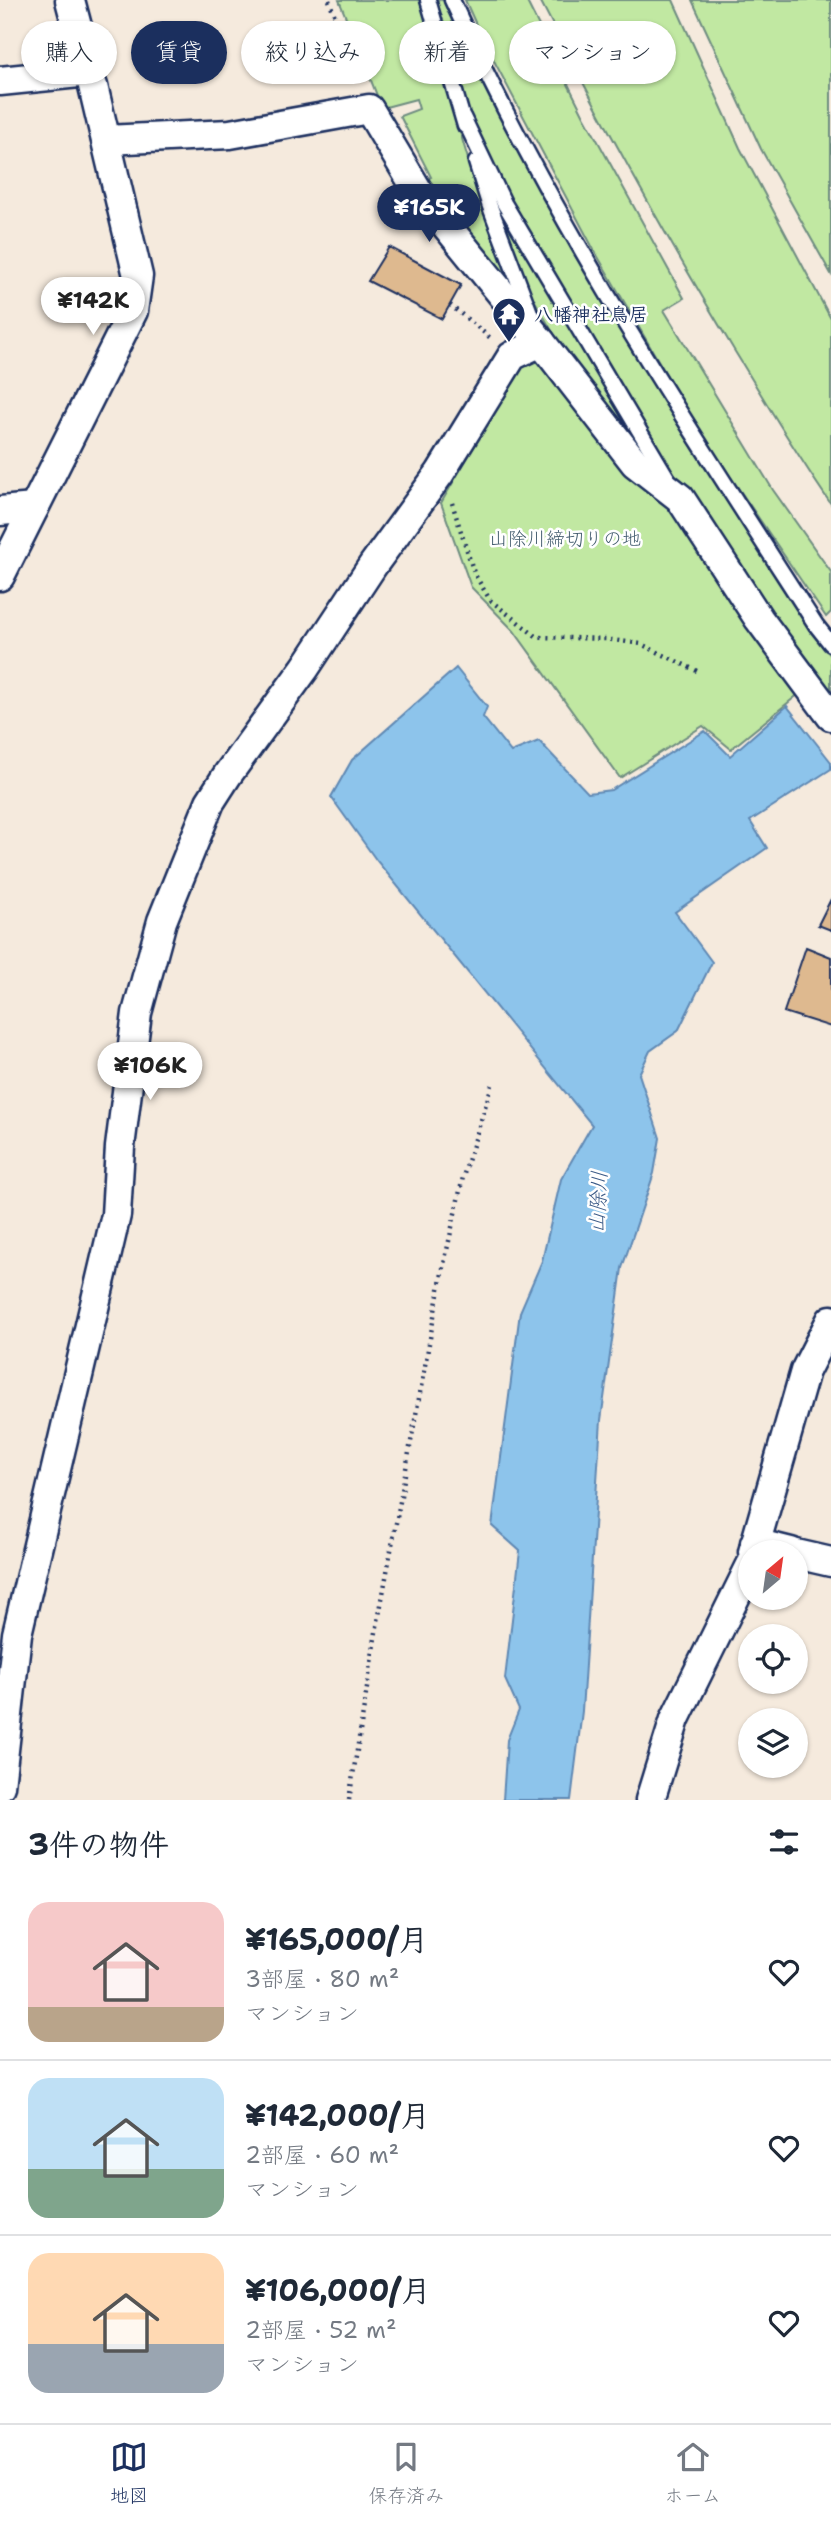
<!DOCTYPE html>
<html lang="ja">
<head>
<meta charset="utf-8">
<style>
  :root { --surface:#fff; --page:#f2f2f3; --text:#1f2937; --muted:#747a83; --line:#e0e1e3; --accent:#1b2f5e }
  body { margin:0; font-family:"Shantell Sans","Klee One",sans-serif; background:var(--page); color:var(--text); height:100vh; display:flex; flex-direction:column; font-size:26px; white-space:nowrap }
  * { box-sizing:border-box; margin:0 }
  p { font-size:23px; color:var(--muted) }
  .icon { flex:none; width:38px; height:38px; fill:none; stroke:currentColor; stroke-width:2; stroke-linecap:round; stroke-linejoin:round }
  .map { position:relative; height:1800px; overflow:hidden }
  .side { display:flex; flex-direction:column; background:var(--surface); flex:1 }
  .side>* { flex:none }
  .top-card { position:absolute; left:21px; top:21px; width:789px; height:63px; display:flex; gap:14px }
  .needle { width:46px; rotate:29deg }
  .fabs { position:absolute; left:738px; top:1540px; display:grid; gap:14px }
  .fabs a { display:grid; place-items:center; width:70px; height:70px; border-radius:50%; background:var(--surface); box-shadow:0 2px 5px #0004; font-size:35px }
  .price { position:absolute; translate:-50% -60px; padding:0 16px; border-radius:24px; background:#fff; color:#222; font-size:23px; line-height:46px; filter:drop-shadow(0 2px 4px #0008) }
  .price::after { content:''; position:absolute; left:50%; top:42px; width:21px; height:16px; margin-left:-10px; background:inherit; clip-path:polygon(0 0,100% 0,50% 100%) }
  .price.current { background:var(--accent); color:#fff }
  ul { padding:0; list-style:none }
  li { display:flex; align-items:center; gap:21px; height:175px; padding:0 28px }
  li+li { border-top:2px solid var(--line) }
  li span { display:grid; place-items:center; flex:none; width:196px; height:140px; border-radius:21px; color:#555 }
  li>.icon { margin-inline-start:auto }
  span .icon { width:84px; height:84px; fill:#fffc; stroke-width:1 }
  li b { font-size:30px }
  h2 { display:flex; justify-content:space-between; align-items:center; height:84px; padding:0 28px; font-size:30px }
  .pill { padding:0 24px; border-radius:32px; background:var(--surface); box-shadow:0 2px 5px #0004; font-size:24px; line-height:63px }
  .pill.current { background:var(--accent); color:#fff }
  .tab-bar { display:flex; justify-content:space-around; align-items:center; height:98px; border-top:2px solid var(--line); background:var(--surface); font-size:19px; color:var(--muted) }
  .tab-bar a { display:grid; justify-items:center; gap:4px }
  .tab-bar .current { color:var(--accent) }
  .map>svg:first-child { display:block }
  .green { fill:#c1e8a2; stroke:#6e8c80; stroke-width:2 }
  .water { fill:#8dc4eb; stroke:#5f88b3; stroke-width:2 }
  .building { fill:#deb98f; stroke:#1b2f5e; stroke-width:2 }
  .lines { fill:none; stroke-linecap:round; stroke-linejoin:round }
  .service-casing { stroke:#1b2f5e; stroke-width:19 }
  .minor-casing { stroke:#1b2f5e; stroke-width:33 }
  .path { stroke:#1b2f5e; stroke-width:4.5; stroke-dasharray:2 5; stroke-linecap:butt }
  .service { stroke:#fff; stroke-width:14 }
  .minor { stroke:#fff; stroke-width:28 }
  .labels { text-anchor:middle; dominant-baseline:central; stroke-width:5; stroke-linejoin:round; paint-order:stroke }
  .poi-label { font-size:19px; font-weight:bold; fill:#1b2f5e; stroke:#fff; text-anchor:start }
  .park-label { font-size:19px; fill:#445d6f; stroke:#fff }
  .water-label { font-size:21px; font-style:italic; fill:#3d5c88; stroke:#fff }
</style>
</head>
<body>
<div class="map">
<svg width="831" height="1800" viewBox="0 0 831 1800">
  <rect width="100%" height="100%" fill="#f5eadd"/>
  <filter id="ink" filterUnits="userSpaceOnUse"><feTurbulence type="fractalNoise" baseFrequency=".0143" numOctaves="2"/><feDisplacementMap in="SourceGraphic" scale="14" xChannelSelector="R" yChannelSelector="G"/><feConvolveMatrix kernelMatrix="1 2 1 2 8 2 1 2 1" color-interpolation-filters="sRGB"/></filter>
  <g filter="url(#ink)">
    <!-- green -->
    <g class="green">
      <path d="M339,0H421L481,203L516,295L421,182L431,177L400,116L419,109L416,99L382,108Z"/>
      <path d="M436,0H443L572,251L683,433L808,627L831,656V702L785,640L650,438L514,206L471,123Z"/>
      <path d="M465,0H526L584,116L684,298L664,310L773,490L831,572V612L826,617L698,429L594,250L482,38Z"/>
      <path d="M540,0H673L740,148L831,319V504C796,454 766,402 734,350C665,236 601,119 540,0Z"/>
      <path d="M692,0H831V274L761,149Z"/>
      <path d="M495,204L503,211L652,470L578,377L527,287Z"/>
      <path d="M537,354L624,443L800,693L731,749L703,726L620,778L514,631L471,587L441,503L527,356Z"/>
    </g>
    <!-- water -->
    <path class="water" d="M456,668L487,707L483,717L511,752L539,741L588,793L611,790L705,731L730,756L787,706L831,762V769L750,821L767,848L675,912L712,962L678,1031L650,1051L639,1074L660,1138L654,1173L622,1268L601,1420L582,1711L571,1800H503L507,1740L519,1710L505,1679L520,1551L492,1526L520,1312L542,1261L561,1179L592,1125L377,861L331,797L352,760Z"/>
    <!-- building -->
    <g class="building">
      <path d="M389,247L461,285L442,319L368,281Z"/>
      <path d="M831,899V930L818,925Z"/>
      <path d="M806,947L831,957V1027L784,1012Z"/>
    </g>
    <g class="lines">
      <defs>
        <g id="service">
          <path d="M428,0L465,126"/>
          <path d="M452,0C551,220 686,423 816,625L831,644"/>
          <path d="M463,117L504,203L668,479"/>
          <path d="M476,162L489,204L532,318"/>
        </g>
        <g id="minor">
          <path d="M0,81L89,72L70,0"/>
          <path d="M106,140L230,134L369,109L418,191L541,342L635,463L680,498L759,619L831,716"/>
          <path d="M0,511L34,508"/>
          <path d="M0,576L133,311L138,276L93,86"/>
          <path d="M755,1543L791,1552"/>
          <path d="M753,1552L805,1371L831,1320"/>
          <path d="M796,1554L831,1562"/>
          <path d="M0,1786L17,1634L116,1215L120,1147L137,1013L162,921L210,802L228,774L305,668L373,565L440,473L512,356L541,342"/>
          <path d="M650,1800L675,1719L751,1565"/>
        </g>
      </defs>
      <!-- service casing -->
      <use href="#service" class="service-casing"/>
      <!-- minor casing -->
      <use href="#minor" class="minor-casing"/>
      <!-- path -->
      <g class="path">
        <path d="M329,0L360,84"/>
        <path d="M450,305L493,340"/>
        <path d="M452,503L474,573L490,600L537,637L606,639L641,644L699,672"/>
        <path d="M349,1800L376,1632L442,1273L463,1177L492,1085"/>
      </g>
      <!-- service -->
      <use href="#service" class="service"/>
      <!-- minor -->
      <use href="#minor" class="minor"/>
    </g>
  </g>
  <!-- icons -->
  <defs>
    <symbol id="temple-pin" viewBox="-11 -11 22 30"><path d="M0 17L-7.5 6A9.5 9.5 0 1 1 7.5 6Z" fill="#1b2f5e" stroke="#fff"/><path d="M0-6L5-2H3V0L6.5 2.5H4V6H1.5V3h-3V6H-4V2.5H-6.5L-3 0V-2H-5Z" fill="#fff"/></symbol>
  </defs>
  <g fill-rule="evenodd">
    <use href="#temple-pin" x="490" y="295" width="38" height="52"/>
  </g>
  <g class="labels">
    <!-- poi labels -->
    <g class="poi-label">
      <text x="534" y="314">八幡神社鳥居</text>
    </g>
    <!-- park labels -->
    <g class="park-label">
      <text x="565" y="538">山除川締切りの地</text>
    </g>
    <!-- water labels -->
    <g class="water-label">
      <text transform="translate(598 1202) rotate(-87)">山除川</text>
    </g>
  </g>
</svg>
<div class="fabs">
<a><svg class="needle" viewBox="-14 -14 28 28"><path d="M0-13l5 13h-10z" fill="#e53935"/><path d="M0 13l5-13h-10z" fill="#747a83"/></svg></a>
<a><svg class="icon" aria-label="locate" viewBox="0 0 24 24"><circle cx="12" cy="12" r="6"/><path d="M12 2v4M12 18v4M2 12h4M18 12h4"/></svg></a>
<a><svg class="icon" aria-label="layers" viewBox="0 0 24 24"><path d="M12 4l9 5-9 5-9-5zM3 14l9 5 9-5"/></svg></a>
</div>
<b class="price current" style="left:429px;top:244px">¥165K</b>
<b class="price" style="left:93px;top:337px">¥142K</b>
<b class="price" style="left:150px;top:1102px">¥106K</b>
<div class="top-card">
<a class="pill">購入</a>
<a class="pill current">賃貸</a>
<a class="pill">絞り込み</a>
<a class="pill">新着</a>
<a class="pill">マンション</a>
</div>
</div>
<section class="side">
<h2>3件の物件<svg class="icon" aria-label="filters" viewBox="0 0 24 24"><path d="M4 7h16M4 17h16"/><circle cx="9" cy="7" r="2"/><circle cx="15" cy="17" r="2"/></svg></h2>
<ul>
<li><span style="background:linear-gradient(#f6c9c9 75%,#b9a48a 0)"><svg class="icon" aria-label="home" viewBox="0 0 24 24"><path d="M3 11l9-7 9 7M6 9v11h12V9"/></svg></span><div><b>¥165,000/月</b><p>3部屋 · 80 m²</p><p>マンション</p></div><svg class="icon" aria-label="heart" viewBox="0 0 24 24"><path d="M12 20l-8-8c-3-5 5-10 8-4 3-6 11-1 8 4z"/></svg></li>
<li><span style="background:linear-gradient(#bfe0f5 65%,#7fa58c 0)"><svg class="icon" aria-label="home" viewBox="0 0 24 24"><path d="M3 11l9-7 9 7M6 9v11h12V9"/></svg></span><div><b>¥142,000/月</b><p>2部屋 · 60 m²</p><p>マンション</p></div><svg class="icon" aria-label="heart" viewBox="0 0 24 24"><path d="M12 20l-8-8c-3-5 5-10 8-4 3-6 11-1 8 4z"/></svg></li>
<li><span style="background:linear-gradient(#ffd9b3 65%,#9aa5b1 0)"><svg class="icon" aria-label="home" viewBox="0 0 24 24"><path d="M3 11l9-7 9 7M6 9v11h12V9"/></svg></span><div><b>¥106,000/月</b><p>2部屋 · 52 m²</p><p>マンション</p></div><svg class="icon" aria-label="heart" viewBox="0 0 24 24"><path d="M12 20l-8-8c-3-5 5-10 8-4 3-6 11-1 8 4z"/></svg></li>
</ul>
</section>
<nav class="tab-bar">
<a class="current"><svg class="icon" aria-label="map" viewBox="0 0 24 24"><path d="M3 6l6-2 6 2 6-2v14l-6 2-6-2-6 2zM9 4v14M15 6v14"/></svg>地図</a>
<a><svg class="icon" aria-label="saved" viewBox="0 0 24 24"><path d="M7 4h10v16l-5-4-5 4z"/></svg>保存済み</a>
<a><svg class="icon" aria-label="home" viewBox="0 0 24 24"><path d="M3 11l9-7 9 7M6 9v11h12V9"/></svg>ホーム</a>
</nav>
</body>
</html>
